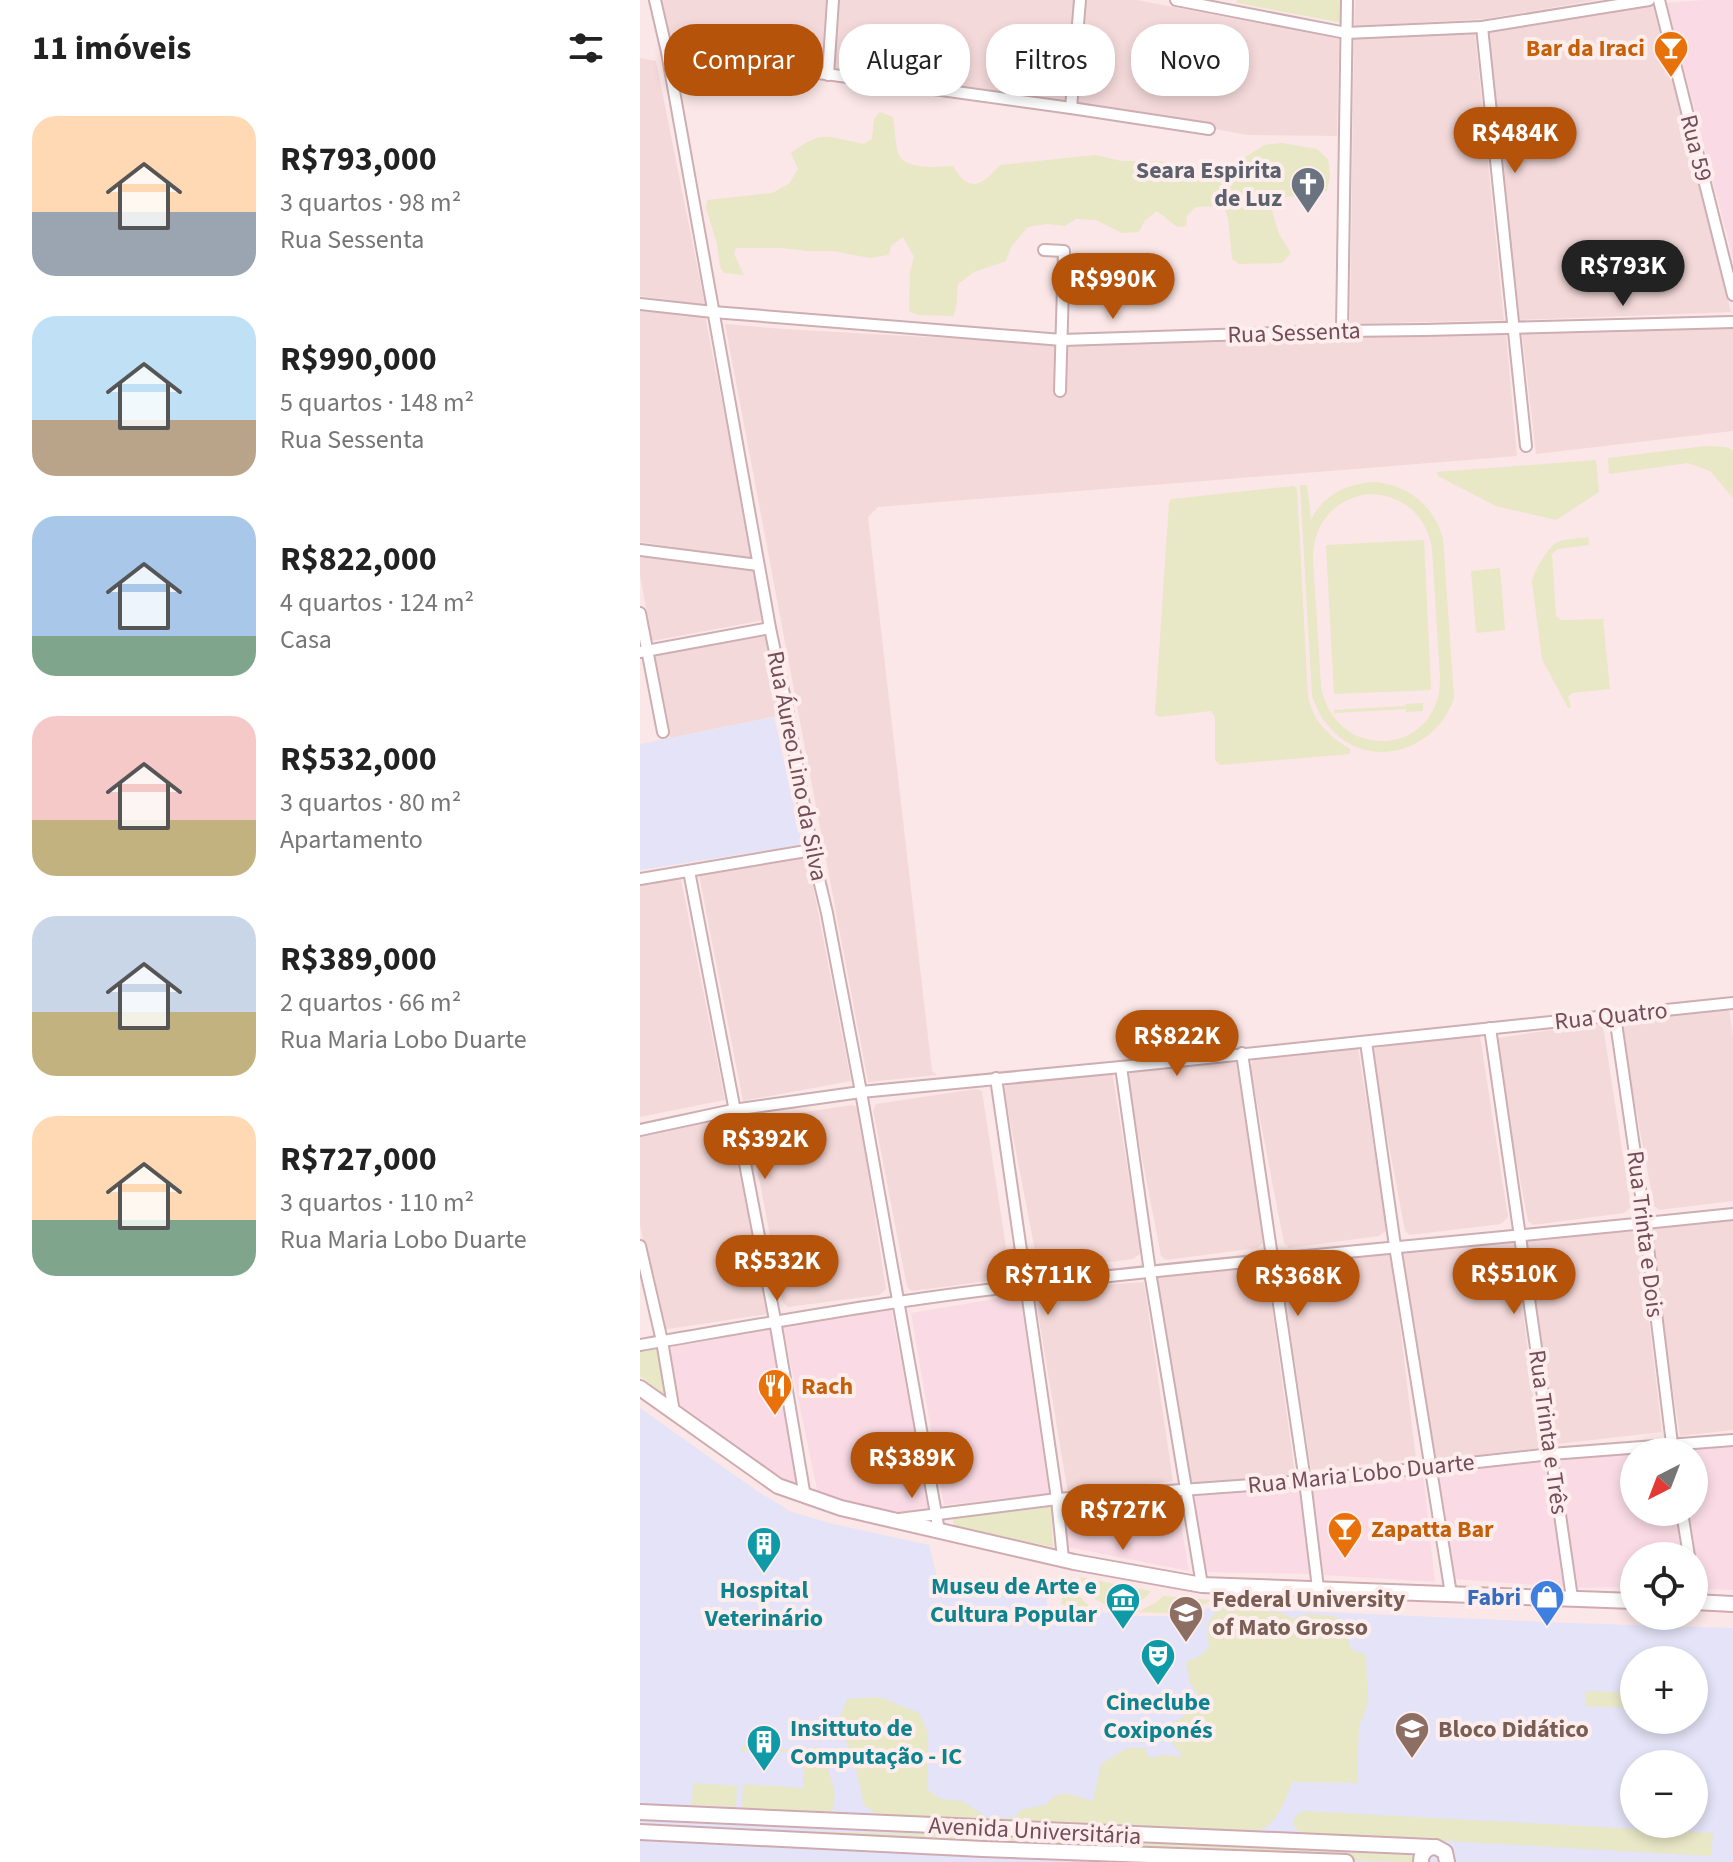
<!DOCTYPE html>
<html lang="pt">
<head>
<meta charset="utf-8">
<style>
  :root { --surface:#fff; --page:#f2f2f2; --text:#222; --muted:#767676; --accent:#b45309 }
  body { margin:0; font-family:"Source Sans 3",sans-serif; background:var(--page); color:var(--text); height:100vh; display:flex; flex-direction:column; font-size:30px; white-space:nowrap }
  * { box-sizing:border-box; margin:0 }
  p { font-size:26px; color:var(--muted) }
  .icon { flex:none; width:44px; height:44px; fill:none; stroke:currentColor; stroke-width:2; stroke-linecap:round; stroke-linejoin:round }
  .map { position:relative; flex:1; overflow:hidden }
  .side { display:flex; flex-direction:column; background:var(--surface); width:640px }
  .side>* { flex:none }
  .top-card { position:absolute; left:24px; top:24px; width:760px; height:72px; display:flex; gap:16px }
  .needle { width:52px; rotate:222deg }
  .fabs { position:absolute; left:980px; top:1438px; display:grid; gap:16px }
  .fabs a { display:grid; place-items:center; width:88px; height:88px; border-radius:50%; background:var(--surface); box-shadow:0 4px 12px #0003; font-size:40px }
  .price { position:absolute; translate:-50% -68px; padding:0 18px; border-radius:28px; background:var(--accent); color:#fff; font-size:26px; line-height:52px; filter:drop-shadow(0 2px 4px #0008) }
  .price::after { content:''; position:absolute; left:50%; top:48px; width:24px; height:18px; margin-left:-12px; background:inherit; clip-path:polygon(0 0,100% 0,50% 100%) }
  .price.selected { background:#222; color:#fff }
  ul { padding:0; list-style:none }
  li { display:flex; align-items:center; gap:24px; height:200px; padding:0 32px }
  li span { display:grid; place-items:center; flex:none; width:224px; height:160px; border-radius:24px; color:#555 }
  li>.icon { margin-inline-start:auto }
  span .icon { width:96px; height:96px; fill:#fffc; stroke-width:1 }
  li b { font-size:34px }
  h2 { display:flex; justify-content:space-between; align-items:center; height:96px; padding:0 32px; font-size:34px }
  .chip { padding:0 28px; border-radius:32px; background:var(--surface); box-shadow:0 4px 12px #0003; font-size:28px; line-height:72px }
  .chip.selected { background:var(--accent); color:#fff }
  main { display:flex; flex:1; min-height:0 }
  .map>svg:first-child { display:block }
  .residential { fill:#f4d9da }
  .commercial { fill:#fadbe5 }
  .education { fill:#e4e3f7; fill-rule:evenodd }
  .green { fill:#e8e7c6; fill-rule:evenodd }
  .lines { fill:none; stroke-linecap:round; stroke-linejoin:round }
  .street-casing { stroke:#ccaeb3; stroke-width:14 }
  .secondary-casing { stroke:#cfabb1; stroke-width:18 }
  .street { stroke:#fff; stroke-width:10 }
  .secondary { stroke:#fff; stroke-width:14 }
  .labels { text-anchor:middle; dominant-baseline:central; stroke-width:8; stroke-linejoin:round; paint-order:stroke }
  .food-label { font-size:24px; font-weight:bold; fill:#c56008; stroke:#feeded; text-anchor:start }
  .street-label { font-size:24px; fill:#734d57; stroke:#feeded }
  .worship-label { font-size:24px; font-weight:bold; fill:#5b616d; stroke:#feeded; text-anchor:end }
  .culture-label { font-size:24px; font-weight:bold; fill:#0d838f; stroke:#feeded }
  .shop-label { font-size:24px; font-weight:bold; fill:#366cbe; stroke:#feeded; text-anchor:end }
  .education-label { font-size:24px; font-weight:bold; fill:#785e54; stroke:#feeded; text-anchor:start }
</style>
</head>
<body>
<main>
<section class="side">
<h2>11 imóveis<svg class="icon" aria-label="filters" viewBox="0 0 24 24"><path d="M4 7h16M4 17h16"/><circle cx="9" cy="7" r="2"/><circle cx="15" cy="17" r="2"/></svg></h2>
<ul>
<li><span style="background:linear-gradient(#ffd9b3 60%,#9aa5b1 0)"><svg class="icon" aria-label="home" viewBox="0 0 24 24"><path d="M3 11l9-7 9 7M6 9v11h12V9"/></svg></span><div><b>R$793,000</b><p>3 quartos · 98 m²</p><p>Rua Sessenta</p></div></li>
<li><span style="background:linear-gradient(#bfe0f5 65%,#b9a48a 0)"><svg class="icon" aria-label="home" viewBox="0 0 24 24"><path d="M3 11l9-7 9 7M6 9v11h12V9"/></svg></span><div><b>R$990,000</b><p>5 quartos · 148 m²</p><p>Rua Sessenta</p></div></li>
<li><span style="background:linear-gradient(#a9c7e8 75%,#7fa58c 0)"><svg class="icon" aria-label="home" viewBox="0 0 24 24"><path d="M3 11l9-7 9 7M6 9v11h12V9"/></svg></span><div><b>R$822,000</b><p>4 quartos · 124 m²</p><p>Casa</p></div></li>
<li><span style="background:linear-gradient(#f6c9c9 65%,#c2b280 0)"><svg class="icon" aria-label="home" viewBox="0 0 24 24"><path d="M3 11l9-7 9 7M6 9v11h12V9"/></svg></span><div><b>R$532,000</b><p>3 quartos · 80 m²</p><p>Apartamento</p></div></li>
<li><span style="background:linear-gradient(#c9d6e8 60%,#c2b280 0)"><svg class="icon" aria-label="home" viewBox="0 0 24 24"><path d="M3 11l9-7 9 7M6 9v11h12V9"/></svg></span><div><b>R$389,000</b><p>2 quartos · 66 m²</p><p>Rua Maria Lobo Duarte</p></div></li>
<li><span style="background:linear-gradient(#ffd9b3 65%,#7fa58c 0)"><svg class="icon" aria-label="home" viewBox="0 0 24 24"><path d="M3 11l9-7 9 7M6 9v11h12V9"/></svg></span><div><b>R$727,000</b><p>3 quartos · 110 m²</p><p>Rua Maria Lobo Duarte</p></div></li>
</ul>
</section>
<div class="map">
<svg width="1093" height="1862" viewBox="0 0 1093 1862">
  <rect width="100%" height="100%" fill="#fbe7e7"/>
  <!-- residential -->
  <g class="residential">
    <path d="M22,0H186L182,68L32,47Z"/>
    <path d="M199,0H434L425,101L194,71Z"/>
    <path d="M446,0H497L699,39L697,136L607,135L437,103Z"/>
    <path d="M715,0H957L845,19L714,26Z"/>
    <path d="M1013,6L1091,312L877,320L849,32Z"/>
    <path d="M835,34L864,320L710,324L714,37Z"/>
    <path d="M0,58L16,61L65,305L0,296Z"/>
    <path d="M0,308L65,316L113,559L0,542Z"/>
    <path d="M85,324L143,329L431,345L866,333L877,456L238,507L228,517L292,1071L297,1075L228,1082Z"/>
    <path d="M1093,328V431L896,454L882,334Z"/>
    <path d="M0,553L113,568L124,620L12,641L0,575Z"/>
    <path d="M125,634L142,715L30,738L11,654Z"/>
    <path d="M167,855L211,1081L103,1101L59,875Z"/>
    <path d="M40,875L85,1100L0,1117V882Z"/>
    <path d="M1083,1008L1089,1011L1093,1036V1201L1019,1210L1014,1206L981,1029L983,1023Z"/>
    <path d="M957,1023L963,1026L991,1207L984,1213L893,1225L888,1221L854,1044L857,1038Z"/>
    <path d="M834,1033L840,1036L868,1217L861,1224L770,1235L765,1231L732,1055L735,1048Z"/>
    <path d="M712,1045L718,1048L747,1230L739,1236L649,1248L644,1243L610,1067L613,1060Z"/>
    <path d="M590,1058L596,1061L624,1242L617,1248L526,1260L521,1256L487,1079L490,1073Z"/>
    <path d="M466,1068L472,1071L501,1253L493,1259L402,1271L398,1266L364,1090L367,1083Z"/>
    <path d="M336,1089L342,1091L370,1273L363,1279L272,1291L267,1287L233,1110L236,1104Z"/>
    <path d="M212,1105L218,1107L246,1289L239,1295L148,1307L143,1303L109,1126L112,1120Z"/>
    <path d="M90,1116L127,1314L22,1330L0,1225V1135Z"/>
    <path d="M1093,1219V1430L1040,1436L1007,1226Z"/>
    <path d="M998,1225L1022,1432L917,1444L885,1235Z"/>
    <path d="M875,1240L899,1448L794,1460L761,1250Z"/>
    <path d="M751,1250L776,1459L671,1470L640,1263Z"/>
    <path d="M626,1265L655,1474L550,1486L516,1277Z"/>
    <path d="M504,1282L533,1481L428,1493L394,1290Z"/>
  </g>
  <!-- commercial -->
  <g class="commercial">
    <path d="M1064,0H1093V259L1027,3Z"/>
    <path d="M380,1295L409,1494L304,1505L271,1313Z"/>
    <path d="M250,1305L290,1508L263,1513L178,1494L143,1327Z"/>
    <path d="M135,1321L159,1490L41,1408L27,1344Z"/>
    <path d="M1093,1442V1590L1061,1589L1049,1512H1054V1452H1040L1039,1447Z"/>
    <path d="M1028,1446L1029,1452H994V1512H1036L1041,1556H994V1587L935,1588L914,1456Z"/>
    <path d="M909,1459L924,1587L813,1579L796,1469Z"/>
    <path d="M783,1472L795,1582L684,1575L669,1482Z"/>
    <path d="M664,1484L675,1574L562,1572L550,1493Z"/>
    <path d="M536,1495L549,1571L428,1547L423,1505Z"/>
  </g>
  <!-- education -->
  <g class="education">
    <path d="M134,717L162,842L158,845L0,870V744Z"/>
    <path d="M0,1408L117,1491L152,1512L193,1524L289,1545L301,1592L320,1591L375,1592V1596L407,1597V1606L421,1607L424,1611L474,1613L475,1616H549L571,1607L930,1623L1093,1628V1862H0ZM994,1660H1054V1720H994ZM994,1764H1054V1824H994Z"/>
  </g>
  <!-- green -->
  <g class="green">
    <path d="M597,0H703V23L597,3Z"/>
    <path d="M240,112L253,117C255,129 255,144 259,155C265,170 299,167 313,166C329,194 342,186 360,165L456,155L481,161H515L554,165L566,175L583,172L624,145L642,143L677,149L688,159L690,177L687,191L641,198L632,211L639,234L651,253L642,263L599,264L592,259L588,218L583,206L556,207L547,215L546,226L537,227L517,211L505,220L499,232L482,233L456,220L436,219L425,226L407,224L388,227L371,247L366,261L334,272L318,284L316,308L313,316L278,315L269,311L270,272L274,257L263,237L251,246L249,255L230,258L193,251H168L142,248H96L94,254L104,275L84,273L80,267L77,244L66,208L67,200L132,193L149,184L158,169L151,153C184,128 188,138 224,144L232,139L234,119Z"/>
    <path d="M1066,446L1086,447L1093,450V498L1070,471L1048,463L969,474L968,458Z"/>
    <path d="M956,460L959,492L916,520L856,506L798,476L796,472Z"/>
    <path d="M735,482C770,486 794,506 803,539L814,698C795,754 724,773 686,723C679,715 676,705 672,696L660,485H667L671,520C683,495 708,483 735,482ZM727,494C762,494 786,514 792,548L800,677C802,756 696,765 681,687L673,558C673,524 693,500 727,494Z"/>
    <path d="M654,486L657,489L668,696C673,721 688,736 710,749V754L580,765L575,760V717L571,711L519,717L515,714L529,502L532,499Z"/>
    <path d="M948,537L949,545L918,549L912,554L916,616L921,620L963,619L970,689L932,693L928,697L931,707L928,708L902,659L892,582C894,571 907,549 916,543C924,538 939,539 948,537Z"/>
    <path d="M784,540L791,690L694,694L686,545Z"/>
    <path d="M860,568L865,630L836,633L831,571Z"/>
    <path d="M783,703V711L766,712V709L694,713V710L765,706L766,704Z"/>
    <path d="M14,1348L17,1351L26,1396L0,1376V1350Z"/>
    <path d="M411,1507L413,1547L317,1527L313,1523L314,1518L317,1516Z"/>
    <path d="M440,1577L511,1591C499,1608 473,1611 455,1599C447,1594 443,1585 440,1577Z"/>
    <path d="M425,1578L431,1579C436,1593 443,1602 455,1610L427,1608L421,1603Z"/>
    <path d="M523,1596L572,1600L548,1614L498,1612L517,1602Z"/>
    <path d="M582,1609L639,1612L652,1618L668,1614L692,1616L701,1619L711,1649L726,1655L728,1703L719,1727L717,1783L652,1782C646,1798 638,1823 620,1830C616,1831 612,1831 607,1831L357,1822L288,1817L243,1819L224,1805L213,1755L197,1724L207,1699L239,1697L279,1713L288,1733V1790L300,1799L322,1801L348,1818H374L382,1809L405,1805L413,1797L424,1793L453,1801L461,1764L487,1748H505L509,1758L522,1755L543,1757L531,1741L532,1723L551,1712L558,1694L550,1683L546,1662L560,1656L569,1647C567,1629 564,1619 582,1609Z"/>
    <path d="M945,1691L994,1693V1708L945,1706Z"/>
    <path d="M101,1746L150,1750L179,1747C185,1766 202,1793 191,1812L102,1808L103,1784L163,1788L165,1753L105,1749V1752H101Z"/>
    <path d="M53,1783L97,1786L96,1807L52,1805Z"/>
    <path d="M664,1811L1073,1833L1071,1856L664,1833L658,1831L653,1823L656,1815Z"/>
    <path d="M0,1823L117,1830L361,1836L765,1855L775,1857L778,1862L576,1856L0,1830Z"/>
  </g>
  <g class="lines">
    <defs>
      <g id="street">
        <path d="M15,0L27,52L130,628L146,704L172,850L187,913L221,1092L299,1531"/>
        <path d="M536,0L706,33L842,27L1009,0"/>
        <path d="M1019,0L1093,295"/>
        <path d="M842,27L886,446"/>
        <path d="M27,52L431,108L569,129"/>
        <path d="M188,75L193,0"/>
        <path d="M431,108L440,0"/>
        <path d="M404,250L424,251L420,391"/>
        <path d="M0,304L73,312L422,340L702,331L785,330L1093,322"/>
        <path d="M702,331L707,0"/>
        <path d="M0,550L118,565"/>
        <path d="M0,613L23,732"/>
        <path d="M0,652L130,628"/>
        <path d="M49,871L135,1320L165,1497"/>
        <path d="M0,879L172,850"/>
        <path d="M975,1016L1005,1223L1033,1452"/>
        <path d="M850,1028L932,1598"/>
        <path d="M726,1042L755,1246L811,1594"/>
        <path d="M602,1053L665,1481L678,1588"/>
        <path d="M481,1067L510,1272L562,1585"/>
        <path d="M356,1078L417,1499L423,1559"/>
        <path d="M0,1130L93,1110L221,1092L481,1067L1093,1003"/>
        <path d="M0,1246L22,1341L34,1412"/>
        <path d="M0,1345C129,1323 258,1299 389,1285C623,1258 858,1239 1093,1214"/>
        <path d="M1042,1512L1049,1556"/>
        <path d="M259,1519L417,1499L665,1481L911,1454L1093,1440"/>
        <path d="M1054,1584L1057,1603"/>
      </g>
      <g id="secondary">
        <path d="M0,1388L138,1486L201,1508L434,1562L562,1585L994,1601"/>
        <path d="M1054,1602L1093,1604"/>
        <path d="M0,1812L791,1847"/>
        <path d="M0,1832L343,1849L706,1862"/>
        <path d="M781,1862C781,1852 787,1847 796,1847L805,1852L807,1862"/>
      </g>
    </defs>
    <!-- street casing -->
    <use href="#street" class="street-casing"/>
    <!-- secondary casing -->
    <use href="#secondary" class="secondary-casing"/>
    <!-- street -->
    <use href="#street" class="street"/>
    <!-- secondary -->
    <use href="#secondary" class="secondary"/>
  </g>
  <!-- icons -->
  <defs>
    <symbol id="bar-pin" viewBox="-11 -11 22 30"><path d="M0 17L-7.5 6A9.5 9.5 0 1 1 7.5 6Z" fill="#e8710a" stroke="#feeded"/><path d="M-6-5H6L.8 .8V4.5H3.5V6h-7V4.5H-.8V.8Z" fill="#fff"/></symbol>
    <symbol id="church-pin" viewBox="-11 -11 22 30"><path d="M0 17L-7.5 6A9.5 9.5 0 1 1 7.5 6Z" fill="#6b7280" stroke="#feeded"/><path d="M-1.2-6h2.4v3.5h3.3v2.4h-3.3V6h-2.4V-.1h-3.3v-2.4h3.3Z" fill="#fff"/></symbol>
    <symbol id="restaurant-pin" viewBox="-11 -11 22 30"><path d="M0 17L-7.5 6A9.5 9.5 0 1 1 7.5 6Z" fill="#e8710a" stroke="#feeded"/><path d="M-5-6h1v4h1v-4h1v4h1v-4h1v5L-1.5 .5V6h-2V.5L-5-1ZM5-6V6H3V1.5H1.5Q1.5-4 5-6Z" fill="#fff"/></symbol>
    <symbol id="building-pin" viewBox="-11 -11 22 30"><path d="M0 17L-7.5 6A9.5 9.5 0 1 1 7.5 6Z" fill="#0f9aa8" stroke="#feeded"/><path d="M-4-6H4V6H1V3H-1V6H-4ZM-2.5-4.3h1.7v1.8h-1.7ZM.8-4.3h1.7v1.8H.8ZM-2.5-1h1.7V.8h-1.7ZM.8-1h1.7V.8H.8Z" fill="#fff"/></symbol>
    <symbol id="shop-pin" viewBox="-11 -11 22 30"><path d="M0 17L-7.5 6A9.5 9.5 0 1 1 7.5 6Z" fill="#3f7fe0" stroke="#feeded"/><path d="M-5-2.5h2.3a2.7 3.5 0 0 1 5.4 0H5L5.5 6h-11ZM-1.5-2.5h3a1.5 2.3 0 0 0-3 0Z" fill="#fff"/></symbol>
    <symbol id="museum-pin" viewBox="-11 -11 22 30"><path d="M0 17L-7.5 6A9.5 9.5 0 1 1 7.5 6Z" fill="#0f9aa8" stroke="#feeded"/><path d="M0-6L6-3V-2H-6V-3ZM-5-1h2V3h-2ZM-1-1h2V3h-2ZM3-1h2V3H3ZM-6 4H6V6H-6Z" fill="#fff"/></symbol>
    <symbol id="university-pin" viewBox="-11 -11 22 30"><path d="M0 17L-7.5 6A9.5 9.5 0 1 1 7.5 6Z" fill="#8d6e63" stroke="#feeded"/><path d="M0-5L7-2L0 1L-7-2ZM-4 1L0 2.5L4 1V4Q0 6-4 4Z" fill="#fff"/></symbol>
    <symbol id="theatre-pin" viewBox="-11 -11 22 30"><path d="M0 17L-7.5 6A9.5 9.5 0 1 1 7.5 6Z" fill="#0f9aa8" stroke="#feeded"/><path d="M-5-5.5Q0-4 5-5.5V0Q5 5 0 6Q-5 5-5 0ZM-3.3-2.5H-1v1.5H-3.3ZM1-2.5H3.3v1.5H1ZM-2.8 1Q0 5.5 2.8 1Z" fill="#fff"/></symbol>
  </defs>
  <g fill-rule="evenodd">
    <use href="#bar-pin" x="1011" y="28" width="40" height="54"/>
    <use href="#church-pin" x="648" y="164" width="40" height="54"/>
    <use href="#restaurant-pin" x="115" y="1366" width="40" height="54"/>
    <use href="#bar-pin" x="685" y="1509" width="40" height="54"/>
    <use href="#building-pin" x="104" y="1524" width="40" height="54"/>
    <use href="#shop-pin" x="887" y="1577" width="40" height="54"/>
    <use href="#museum-pin" x="463" y="1580" width="40" height="54"/>
    <use href="#university-pin" x="526" y="1593" width="40" height="54"/>
    <use href="#theatre-pin" x="498" y="1636" width="40" height="54"/>
    <use href="#university-pin" x="752" y="1709" width="40" height="54"/>
    <use href="#building-pin" x="104" y="1722" width="40" height="54"/>
  </g>
  <g class="labels">
    <!-- food labels -->
    <g class="food-label">
      <text x="1005" y="48" text-anchor="end">Bar da Iraci</text>
      <text x="161" y="1386">Rach</text>
      <text x="731" y="1529">Zapatta Bar</text>
    </g>
    <!-- street labels -->
    <g class="street-label">
      <text transform="translate(1056 148) rotate(76)">Rua 59</text>
      <text transform="translate(654 333) rotate(-2)">Rua Sessenta</text>
      <text transform="translate(157 766) rotate(79)">Rua Áureo Lino da Silva</text>
      <text transform="translate(971 1016) rotate(-6)">Rua Quatro</text>
      <text transform="translate(1005 1234) rotate(83)">Rua Trinta e Dois</text>
      <text transform="translate(908 1432) rotate(82)">Rua Trinta e Três</text>
      <text transform="translate(721 1474) rotate(-6)">Rua Maria Lobo Duarte</text>
      <text transform="translate(395 1831) rotate(3)">Avenida Universitária</text>
    </g>
    <!-- worship labels -->
    <g class="worship-label">
      <text x="642" y="170">Seara Espirita<tspan x="642" dy="28">de Luz</tspan></text>
    </g>
    <!-- culture labels -->
    <g class="culture-label">
      <text x="457" y="1586" text-anchor="end">Museu de Arte e<tspan x="457" dy="28">Cultura Popular</tspan></text>
      <text x="124" y="1590">Hospital<tspan x="124" dy="28">Veterinário</tspan></text>
      <text x="518" y="1702">Cineclube<tspan x="518" dy="28">Coxiponés</tspan></text>
      <text x="150" y="1728" text-anchor="start">Insittuto de<tspan x="150" dy="28">Computação - IC</tspan></text>
    </g>
    <!-- shop labels -->
    <g class="shop-label">
      <text x="881" y="1597">Fabri</text>
    </g>
    <!-- education labels -->
    <g class="education-label">
      <text x="572" y="1599">Federal University<tspan x="572" dy="28">of Mato Grosso</tspan></text>
      <text x="798" y="1729">Bloco Didático</text>
    </g>
  </g>
</svg>
<div class="fabs">
<a><svg class="needle" viewBox="-14 -14 28 28"><path d="M0-13l5 13h-10z" fill="#e53935"/><path d="M0 13l5-13h-10z" fill="#767676"/></svg></a>
<a><svg class="icon" aria-label="locate" viewBox="0 0 24 24"><circle cx="12" cy="12" r="6"/><path d="M12 2v4M12 18v4M2 12h4M18 12h4"/></svg></a>
<a>+</a>
<a>−</a>
</div>
<b class="price" style="left:875px;top:175px">R$484K</b>
<b class="price selected" style="left:983px;top:308px">R$793K</b>
<b class="price" style="left:473px;top:321px">R$990K</b>
<b class="price" style="left:537px;top:1078px">R$822K</b>
<b class="price" style="left:125px;top:1181px">R$392K</b>
<b class="price" style="left:137px;top:1303px">R$532K</b>
<b class="price" style="left:874px;top:1316px">R$510K</b>
<b class="price" style="left:408px;top:1317px">R$711K</b>
<b class="price" style="left:658px;top:1318px">R$368K</b>
<b class="price" style="left:272px;top:1500px">R$389K</b>
<b class="price" style="left:483px;top:1552px">R$727K</b>
<div class="top-card">
<a class="chip selected">Comprar</a>
<a class="chip">Alugar</a>
<a class="chip">Filtros</a>
<a class="chip">Novo</a>
</div>
</div>
</main>
</body>
</html>
